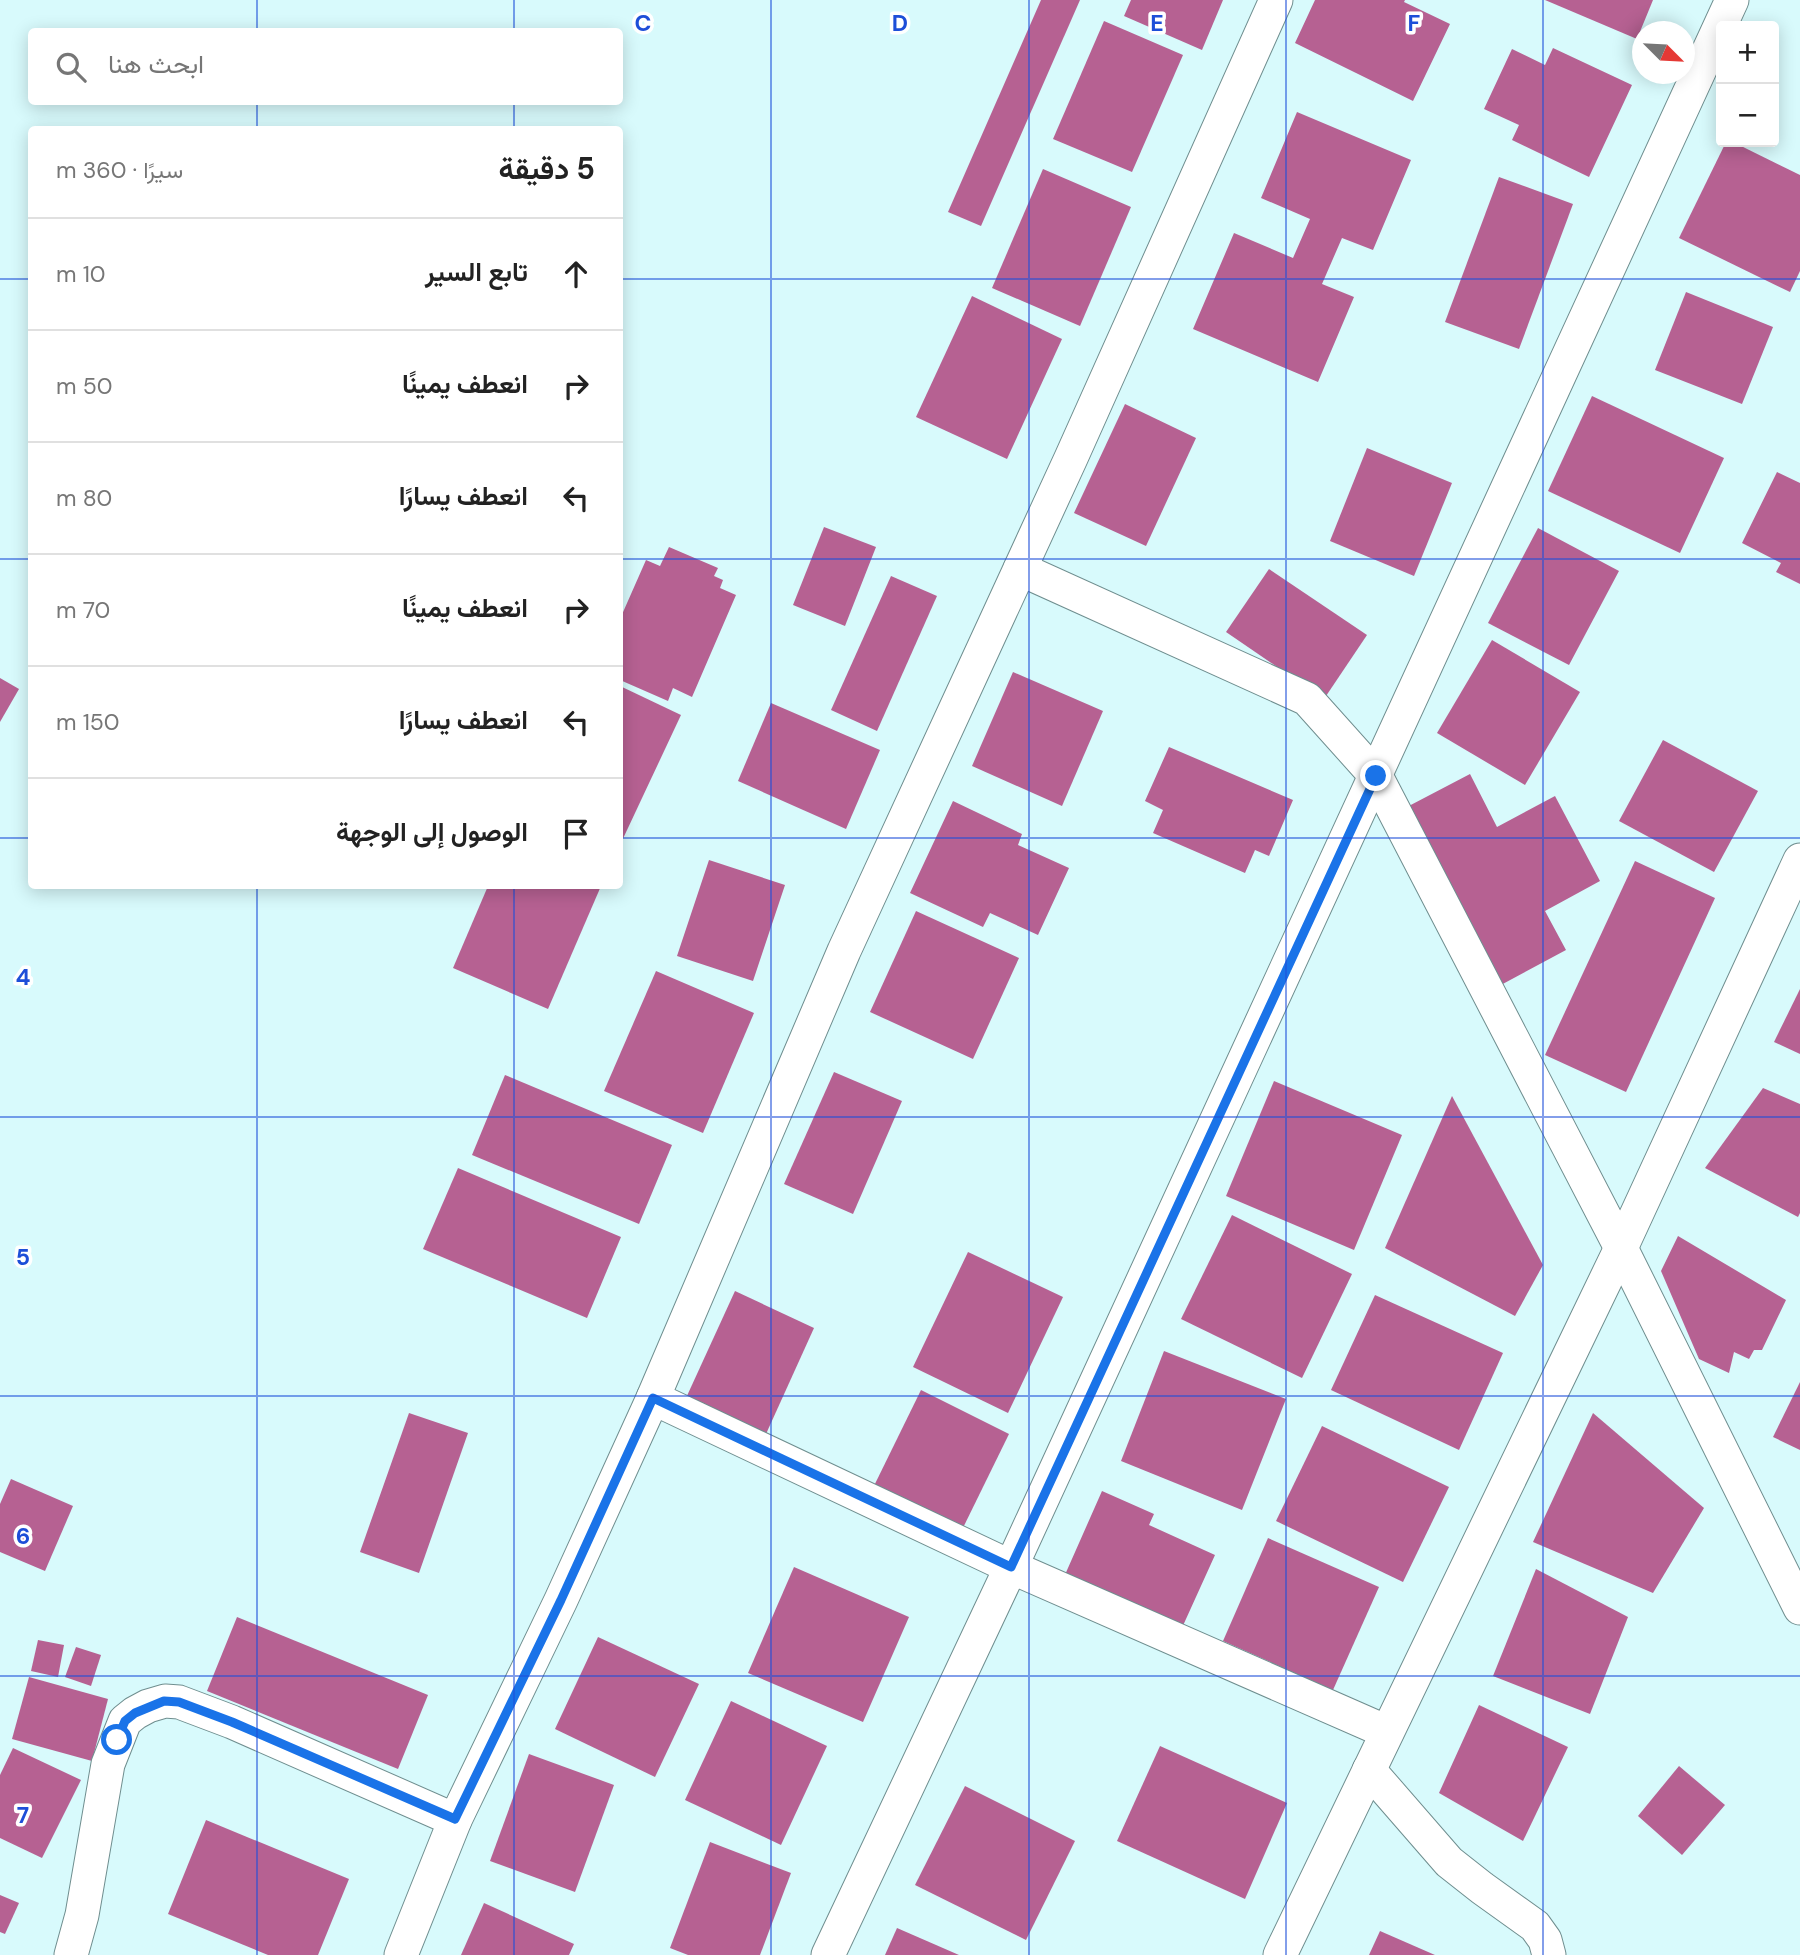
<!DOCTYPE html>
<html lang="ar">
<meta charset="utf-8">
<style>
body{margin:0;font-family:"DM Sans",Vazirmatn,sans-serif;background:#f2f2f2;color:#222;direction:rtl}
.controls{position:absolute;right:21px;top:21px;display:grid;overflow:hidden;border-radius:7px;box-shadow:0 4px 18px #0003}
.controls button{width:63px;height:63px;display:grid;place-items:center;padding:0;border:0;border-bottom:2px solid #e0e0e0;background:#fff;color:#222;font:35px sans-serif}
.compass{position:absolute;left:1632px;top:21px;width:63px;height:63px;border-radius:50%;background:#fff;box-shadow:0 4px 18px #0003;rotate:114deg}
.stop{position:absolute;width:21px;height:21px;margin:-16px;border:5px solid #1a73e8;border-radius:50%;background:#fff}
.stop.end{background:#1a73e8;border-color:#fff;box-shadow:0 2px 7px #0008}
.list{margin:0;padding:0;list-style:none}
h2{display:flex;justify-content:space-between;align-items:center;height:91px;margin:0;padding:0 28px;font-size:30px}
h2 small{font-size:23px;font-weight:400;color:#767676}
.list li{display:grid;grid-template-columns:46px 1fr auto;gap:21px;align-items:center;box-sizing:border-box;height:112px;padding:0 28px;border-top:2px solid #e0e0e0}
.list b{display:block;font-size:26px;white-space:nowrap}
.list em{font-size:23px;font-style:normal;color:#767676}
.icon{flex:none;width:38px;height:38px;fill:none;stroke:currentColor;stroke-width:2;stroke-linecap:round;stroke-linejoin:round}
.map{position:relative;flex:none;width:1800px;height:1955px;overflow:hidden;direction:ltr}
.search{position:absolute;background:#fff;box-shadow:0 4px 18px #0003;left:28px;top:28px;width:595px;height:77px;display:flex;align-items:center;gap:18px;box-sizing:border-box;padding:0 24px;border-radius:7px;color:#767676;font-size:26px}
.panel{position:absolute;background:#fff;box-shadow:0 4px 18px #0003;left:28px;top:126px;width:595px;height:763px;border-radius:7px;direction:rtl}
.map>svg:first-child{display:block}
</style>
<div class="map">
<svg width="1800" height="1955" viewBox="0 0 1800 1955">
<rect width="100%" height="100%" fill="#d8fafc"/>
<g fill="#b66192">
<path d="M 1041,0 L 1080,0 L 981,226 L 948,212 Z"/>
<path d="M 1131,0 L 1223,0 L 1202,50 L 1124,16 Z"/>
<path d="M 1315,0 L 1405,0 L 1404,2 L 1450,24 L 1413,101 L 1295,43 Z"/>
<path d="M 1545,0 L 1653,0 L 1637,39 Z"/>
<path d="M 1104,21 L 1183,55 L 1132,172 L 1053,139 Z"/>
<path d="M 1553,48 L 1632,85 L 1589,177 L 1512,140 L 1519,125 L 1484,109 L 1512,49 L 1545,65 Z"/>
<path d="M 1297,112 L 1411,160 L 1373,250 L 1342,238 L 1322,284 L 1354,297 L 1318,382 L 1193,329 L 1234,233 L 1293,258 L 1310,219 L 1261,198 Z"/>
<path d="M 1726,142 L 1733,142 L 1800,175 L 1800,271 L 1790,292 L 1679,238 Z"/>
<path d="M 1043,169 L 1131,207 L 1080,326 L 992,288 Z"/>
<path d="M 1499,177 L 1573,204 L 1519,349 L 1445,322 Z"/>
<path d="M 1686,292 L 1773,327 L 1742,404 L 1655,370 Z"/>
<path d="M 972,296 L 1062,339 L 1007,459 L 916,417 Z"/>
<path d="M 1592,396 L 1724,458 L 1680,553 L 1548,491 Z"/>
<path d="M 1125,404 L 1196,438 L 1146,546 L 1074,513 Z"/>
<path d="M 1367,448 L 1452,483 L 1414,576 L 1330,541 Z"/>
<path d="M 1777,472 L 1800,483 L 1800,584 L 1776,572 L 1781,563 L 1742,543 Z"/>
<path d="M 824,527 L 876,547 L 845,626 L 793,605 Z"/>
<path d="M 1538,528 L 1619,571 L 1569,665 L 1488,623 Z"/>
<path d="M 669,547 L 718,568 L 714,576 L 723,580 L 720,588 L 736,595 L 692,697 L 673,688 L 668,701 L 620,680 L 620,619 L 646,560 L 660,566 Z"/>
<path d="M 1269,569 L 1367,635 L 1324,699 L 1226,632 Z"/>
<path d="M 891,576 L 937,596 L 877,731 L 831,710 Z"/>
<path d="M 1492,640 L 1580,692 L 1525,785 L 1437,733 Z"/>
<path d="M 1013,672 L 1103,711 L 1062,806 L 972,766 Z"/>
<path d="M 0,678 L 19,689 L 0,722 Z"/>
<path d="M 620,686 L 681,715 L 620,845 Z"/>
<path d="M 771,703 L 880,750 L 846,829 L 738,781 Z"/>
<path d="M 1663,740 L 1758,791 L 1714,872 L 1619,821 Z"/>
<path d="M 1169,747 L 1293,800 L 1269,856 L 1255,850 L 1245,873 L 1153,833 L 1163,810 L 1145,801 Z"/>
<path d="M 1470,774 L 1497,827 L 1555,796 L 1600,881 L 1545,911 L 1566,950 L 1499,986 L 1405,808 Z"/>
<path d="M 953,801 L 1022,834 L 1018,845 L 1069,868 L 1038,935 L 990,913 L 983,927 L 910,893 Z"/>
<path d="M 709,860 L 785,885 L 753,981 L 677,956 Z"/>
<path d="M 1635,861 L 1715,898 L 1626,1092 L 1545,1055 Z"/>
<path d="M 488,886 L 601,886 L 548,1009 L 453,968 Z"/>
<path d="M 916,911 L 1019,958 L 973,1059 L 870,1012 Z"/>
<path d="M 656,971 L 754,1013 L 703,1133 L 604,1091 Z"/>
<path d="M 1800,989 L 1800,1054 L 1774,1042 Z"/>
<path d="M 834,1072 L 902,1101 L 853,1214 L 784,1184 Z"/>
<path d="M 505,1075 L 672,1145 L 639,1224 L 472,1155 Z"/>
<path d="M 1274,1081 L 1402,1135 L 1354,1250 L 1226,1196 Z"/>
<path d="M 1763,1088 L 1800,1104 L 1800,1213 L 1798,1217 L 1705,1168 Z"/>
<path d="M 1452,1096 L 1543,1265 L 1515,1316 L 1385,1248 Z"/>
<path d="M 458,1168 L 621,1237 L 587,1318 L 423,1249 Z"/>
<path d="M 1232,1215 L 1352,1274 L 1302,1378 L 1181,1319 Z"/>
<path d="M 1678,1236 L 1786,1300 L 1762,1350 L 1754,1350 L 1749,1359 L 1734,1352 L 1729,1373 L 1699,1359 L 1661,1271 Z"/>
<path d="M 968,1252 L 1063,1297 L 1008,1413 L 913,1367 Z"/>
<path d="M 735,1291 L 814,1328 L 766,1434 L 686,1398 Z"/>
<path d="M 1375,1295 L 1503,1353 L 1459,1450 L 1331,1390 Z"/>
<path d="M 1164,1351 L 1286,1399 L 1242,1510 L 1121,1461 Z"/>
<path d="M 1800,1382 L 1800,1450 L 1773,1437 Z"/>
<path d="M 921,1390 L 1009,1434 L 959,1536 L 871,1492 Z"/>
<path d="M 409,1413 L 468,1433 L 419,1573 L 360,1552 Z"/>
<path d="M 1593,1413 L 1704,1508 L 1653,1593 L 1533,1542 Z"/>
<path d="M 1322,1426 L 1449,1487 L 1403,1582 L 1276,1521 Z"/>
<path d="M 11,1479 L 73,1506 L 45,1571 L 0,1552 L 0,1504 Z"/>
<path d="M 1102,1491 L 1154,1514 L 1149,1525 L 1215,1555 L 1181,1630 L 1064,1577 Z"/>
<path d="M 1268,1538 L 1379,1587 L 1333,1690 L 1223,1641 Z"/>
<path d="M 794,1567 L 909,1617 L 863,1722 L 748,1673 Z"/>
<path d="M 1536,1569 L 1628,1617 L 1590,1714 L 1493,1676 Z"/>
<path d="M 237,1617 L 428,1695 L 398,1769 L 207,1691 Z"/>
<path d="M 598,1637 L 699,1684 L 655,1777 L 555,1729 Z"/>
<path d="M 38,1640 L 64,1645 L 58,1677 L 31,1671 Z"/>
<path d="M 76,1647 L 101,1655 L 91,1686 L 65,1677 Z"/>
<path d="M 29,1677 L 108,1699 L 92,1761 L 12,1739 Z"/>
<path d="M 731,1701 L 827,1746 L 781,1845 L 685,1800 Z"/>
<path d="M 1479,1705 L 1568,1747 L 1523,1841 L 1439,1793 Z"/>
<path d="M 1160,1746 L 1287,1803 L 1245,1899 L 1117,1841 Z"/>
<path d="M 13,1748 L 81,1780 L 42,1858 L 0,1838 L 0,1775 Z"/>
<path d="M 529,1754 L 614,1785 L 575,1892 L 490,1861 Z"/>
<path d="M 1679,1766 L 1725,1805 L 1682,1855 L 1638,1816 Z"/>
<path d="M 965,1786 L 1075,1841 L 1026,1940 L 915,1885 Z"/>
<path d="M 206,1820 L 349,1879 L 318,1955 L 268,1955 L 168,1914 Z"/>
<path d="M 710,1842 L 791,1873 L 760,1955 L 688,1955 L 670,1948 Z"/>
<path d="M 0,1895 L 19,1903 L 5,1934 L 0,1932 Z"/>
<path d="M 484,1903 L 574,1944 L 569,1955 L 461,1955 Z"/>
<path d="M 897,1928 L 959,1955 L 885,1955 Z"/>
<path d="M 1380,1931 L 1435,1955 L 1369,1955 Z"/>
</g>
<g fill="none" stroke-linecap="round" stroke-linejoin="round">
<defs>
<g id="street">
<path d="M 1020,569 L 1307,699 L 1376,776 L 1621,1248 L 1800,1608"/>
<path d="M 653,1398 L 1011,1567 L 1387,1732"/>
<path d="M 1369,1770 L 1449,1862 L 1482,1888 L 1535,1926 L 1545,1940 L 1549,1955"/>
<path d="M 71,1955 L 82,1915 L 108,1764 L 125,1721 L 135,1713 L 148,1706 L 165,1701 L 179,1702 L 232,1722 L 455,1820"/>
<path d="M 401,1955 L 455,1820 L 561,1600 L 653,1398 L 844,951 L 1071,458 L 1276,0"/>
<path d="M 828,1955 L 1011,1567 L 1732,0"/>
<path d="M 1280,1955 L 1621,1248 L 1800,860"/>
</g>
</defs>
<use href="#street" stroke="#6f8e8f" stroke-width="35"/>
<use href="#street" stroke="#fff" stroke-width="33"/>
</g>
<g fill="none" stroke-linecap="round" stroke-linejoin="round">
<path stroke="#1a73e8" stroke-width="9" d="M 117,1740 L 125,1721 L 135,1713 L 164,1701 L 179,1702 L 232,1722 L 455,1819 L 561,1600 L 653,1398 L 1011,1567 L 1376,776"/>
</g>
<path fill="none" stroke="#1d4ed8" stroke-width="2" stroke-opacity="0.55" d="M 257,0 L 257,32M 514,0 L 514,32M 771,0 L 771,1955M 1029,0 L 1029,1955M 1286,0 L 1286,1955M 1543,0 L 1543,1955M 257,102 L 257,130M 514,102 L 514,130M 0,279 L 32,279M 620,279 L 1800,279M 0,559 L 32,559M 620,559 L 1800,559M 0,838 L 32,838M 620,838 L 1800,838M 257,886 L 257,1955M 514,886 L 514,1955M 0,1117 L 1800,1117M 0,1396 L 1800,1396M 0,1676 L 1800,1676"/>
<g font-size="23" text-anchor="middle" font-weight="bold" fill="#1d4ed8" stroke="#fff" stroke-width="7" stroke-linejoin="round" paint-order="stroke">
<text x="643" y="31">C</text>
<text x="900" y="31">D</text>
<text x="1157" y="31">E</text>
<text x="1414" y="31">F</text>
<text x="23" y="985">4</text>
<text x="23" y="1265">5</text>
<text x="23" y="1544">6</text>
<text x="23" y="1823">7</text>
</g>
</svg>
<div class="controls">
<button>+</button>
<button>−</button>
</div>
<svg class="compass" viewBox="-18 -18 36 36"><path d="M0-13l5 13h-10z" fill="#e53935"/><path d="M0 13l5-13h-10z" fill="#767676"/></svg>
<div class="stop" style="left:117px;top:1740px"></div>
<div class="stop end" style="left:1376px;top:776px"></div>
<div class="search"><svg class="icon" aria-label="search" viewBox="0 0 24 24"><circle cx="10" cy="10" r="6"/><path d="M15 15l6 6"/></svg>ابحث هنا</div>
<section class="panel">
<h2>5 دقيقة<small>سيرًا · 360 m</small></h2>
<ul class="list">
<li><svg class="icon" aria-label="ahead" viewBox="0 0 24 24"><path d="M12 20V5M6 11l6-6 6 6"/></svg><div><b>تابع السير</b></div><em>10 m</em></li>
<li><svg class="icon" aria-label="right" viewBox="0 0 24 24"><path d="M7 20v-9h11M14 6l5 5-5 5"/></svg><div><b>انعطف يمينًا</b></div><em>50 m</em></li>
<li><svg class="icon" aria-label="left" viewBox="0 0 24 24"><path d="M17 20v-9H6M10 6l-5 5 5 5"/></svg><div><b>انعطف يسارًا</b></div><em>80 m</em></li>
<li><svg class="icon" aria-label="right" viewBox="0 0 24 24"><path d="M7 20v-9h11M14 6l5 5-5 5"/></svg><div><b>انعطف يمينًا</b></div><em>70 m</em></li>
<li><svg class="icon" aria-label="left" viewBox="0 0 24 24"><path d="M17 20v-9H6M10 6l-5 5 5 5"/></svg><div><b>انعطف يسارًا</b></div><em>150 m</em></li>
<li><svg class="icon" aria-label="arrive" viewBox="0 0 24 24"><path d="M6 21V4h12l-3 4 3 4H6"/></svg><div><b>الوصول إلى الوجهة</b></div></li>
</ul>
</section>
</div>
